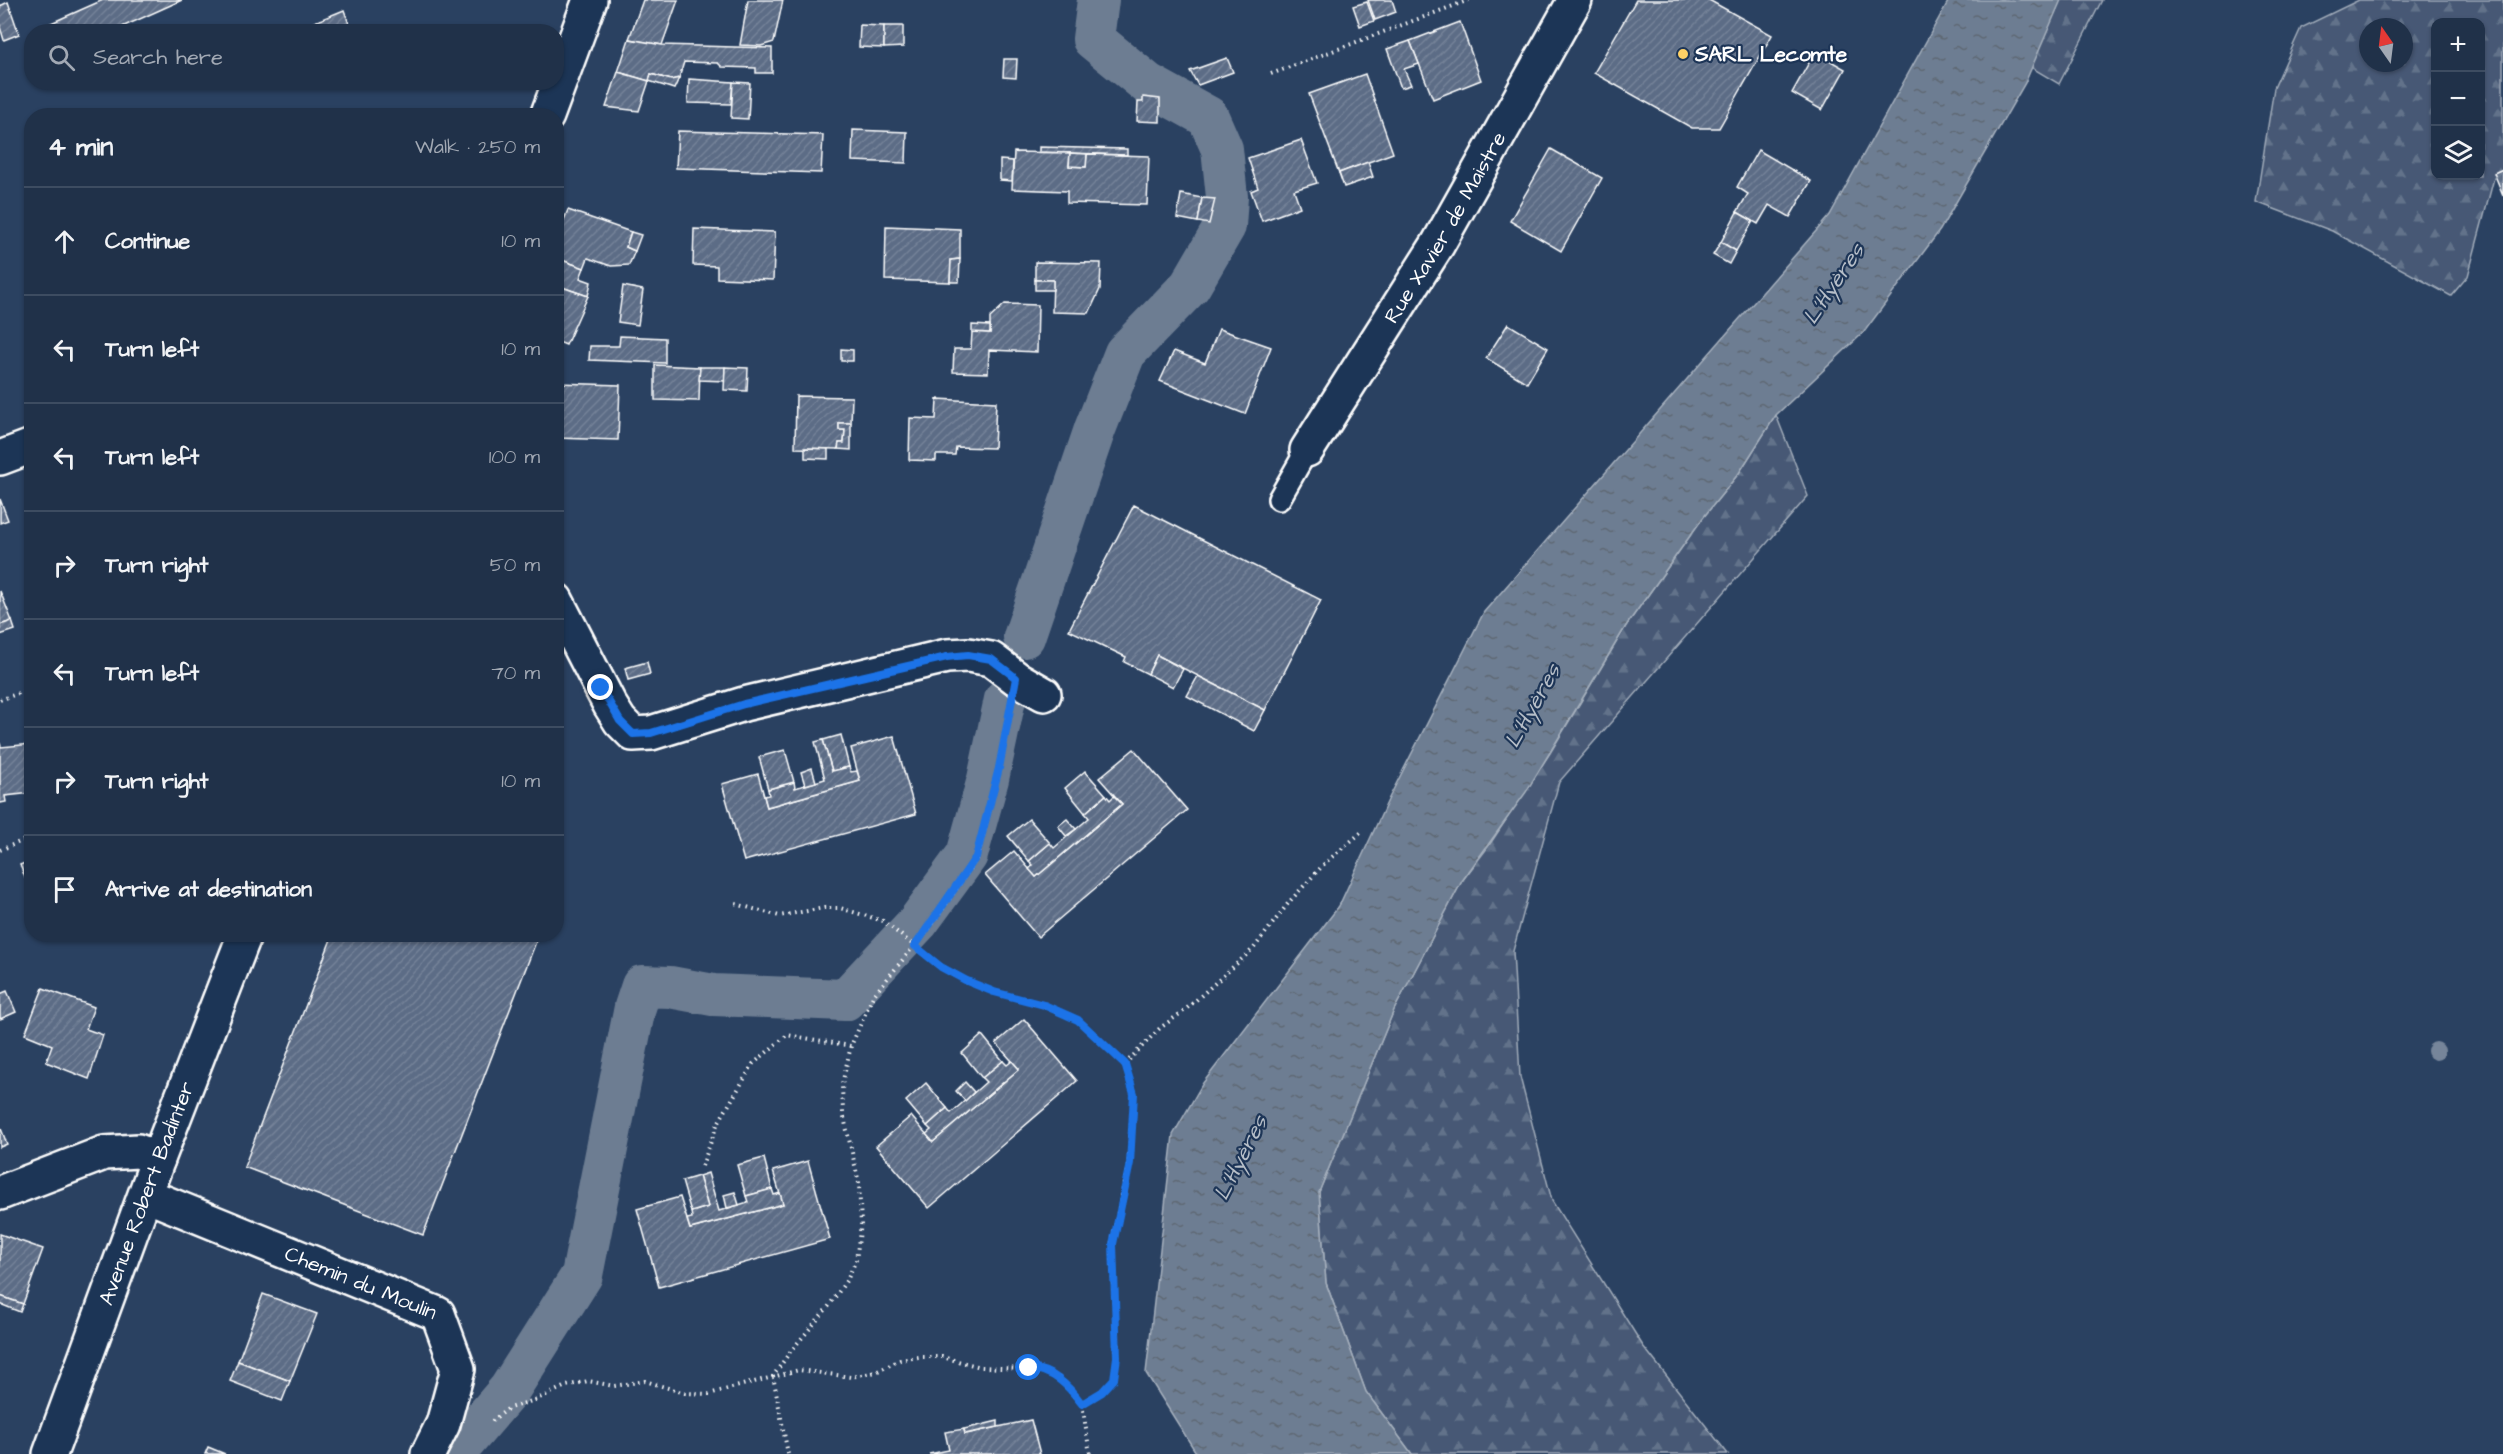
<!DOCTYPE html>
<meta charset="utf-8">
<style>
body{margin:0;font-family:"Architects Daughter",sans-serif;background:#283950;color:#f1f3f6}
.controls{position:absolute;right:18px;top:18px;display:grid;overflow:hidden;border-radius:12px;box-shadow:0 2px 4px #0004}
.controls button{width:54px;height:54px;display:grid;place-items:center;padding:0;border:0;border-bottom:2px solid #3d4c61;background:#203149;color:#f1f3f6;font:30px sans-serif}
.compass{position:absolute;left:2359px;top:18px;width:54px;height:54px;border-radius:50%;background:#203149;box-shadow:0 2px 4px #0004;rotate:346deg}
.stop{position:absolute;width:18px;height:18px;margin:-14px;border:4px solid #1a73e8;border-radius:50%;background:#fff}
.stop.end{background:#1a73e8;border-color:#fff;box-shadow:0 2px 6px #0008}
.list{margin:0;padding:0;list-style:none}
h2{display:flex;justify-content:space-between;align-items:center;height:78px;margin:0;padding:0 24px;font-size:26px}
h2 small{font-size:20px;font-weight:400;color:#a2a9b4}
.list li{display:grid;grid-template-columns:39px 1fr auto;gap:18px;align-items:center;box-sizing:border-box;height:108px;padding:0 24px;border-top:2px solid #3d4c61}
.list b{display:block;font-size:22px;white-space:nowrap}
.list em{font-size:20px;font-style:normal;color:#a2a9b4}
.icon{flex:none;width:33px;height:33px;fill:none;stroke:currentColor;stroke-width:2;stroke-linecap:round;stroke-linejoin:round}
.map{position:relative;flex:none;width:2503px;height:1454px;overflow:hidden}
.search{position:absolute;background:#203149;box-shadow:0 2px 4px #0004;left:24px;top:24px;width:540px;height:66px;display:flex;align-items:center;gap:15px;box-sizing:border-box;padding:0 21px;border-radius:24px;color:#a2a9b4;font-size:22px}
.panel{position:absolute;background:#203149;box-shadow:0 2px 4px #0004;left:24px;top:108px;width:540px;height:834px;border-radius:24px}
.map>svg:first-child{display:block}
</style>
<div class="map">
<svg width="2503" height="1454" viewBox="0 0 2503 1454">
<defs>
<pattern id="forest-firs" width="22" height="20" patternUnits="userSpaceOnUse" patternTransform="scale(1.5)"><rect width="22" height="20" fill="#465975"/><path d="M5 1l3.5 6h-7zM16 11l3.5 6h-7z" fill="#62728a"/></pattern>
<pattern id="water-ripples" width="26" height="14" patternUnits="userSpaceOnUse" patternTransform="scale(1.5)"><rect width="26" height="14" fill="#6d7d92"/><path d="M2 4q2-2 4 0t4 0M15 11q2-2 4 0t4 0" fill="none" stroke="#5e6772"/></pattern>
<pattern id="building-hatch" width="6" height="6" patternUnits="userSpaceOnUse" patternTransform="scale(1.5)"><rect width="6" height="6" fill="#5b6c86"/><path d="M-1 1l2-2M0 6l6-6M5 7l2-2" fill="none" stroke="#748298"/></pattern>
</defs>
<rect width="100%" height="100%" fill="#2a4161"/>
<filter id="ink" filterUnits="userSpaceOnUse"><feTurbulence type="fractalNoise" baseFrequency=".0167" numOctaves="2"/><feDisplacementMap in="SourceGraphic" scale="12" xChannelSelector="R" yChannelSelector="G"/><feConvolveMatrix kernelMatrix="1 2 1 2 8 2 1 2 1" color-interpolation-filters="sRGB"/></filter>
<g filter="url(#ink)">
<g fill="url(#forest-firs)" stroke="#a2acba" stroke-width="1.5" fill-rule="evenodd">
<path d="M 2019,0 L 2102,0 L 2059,84 L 2007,53 Z"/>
<path d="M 2359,0 L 2503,0 L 2503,172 L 2494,178 L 2468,276 L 2451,296 L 2332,231 L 2256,202 L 2274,88 L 2301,28 ZM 2436,22 L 2480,22 L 2480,176 L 2436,176 ZM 2368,27 L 2404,27 L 2404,63 L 2368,63 Z"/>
<path d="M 1776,415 L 1808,496 L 1559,782 L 1513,951 L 1520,1077 L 1552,1201 L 1643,1346 L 1728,1454 L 1412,1454 L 1366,1392 L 1326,1283 L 1319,1192 L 1394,1010 L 1462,881 L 1488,847 L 1550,753 L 1626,626 L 1702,519 L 1739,473 Z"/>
</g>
<path fill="url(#water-ripples)" stroke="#a7b1be" stroke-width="1.5" d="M 1949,0 L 2061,0 L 2025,83 L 1940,230 L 1864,332 L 1776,415 L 1739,473 L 1702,519 L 1626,626 L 1526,792 L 1462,881 L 1394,1010 L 1319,1192 L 1326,1283 L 1366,1392 L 1412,1454 L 1197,1454 L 1146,1373 L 1173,1135 L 1203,1083 L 1339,906 L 1389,798 L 1484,612 L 1830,215 Z"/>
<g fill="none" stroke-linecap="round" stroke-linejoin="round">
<g stroke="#6d7d92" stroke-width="42">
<path d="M 1024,637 L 1095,429 L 1125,353 L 1190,286 L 1225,226 L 1227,197 L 1222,149 L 1208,117 L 1148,84 L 1093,39 L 1098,0"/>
<path d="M 458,1454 L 461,1446 L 509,1390 L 582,1275 L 635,1007 L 642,986 L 670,987 L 713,995 L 845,1000 L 918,922 L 967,855 L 988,779 L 1005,699"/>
</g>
</g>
<g fill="url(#building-hatch)" stroke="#fff" stroke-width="1.5">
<path d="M 103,0 L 182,0 L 111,32 L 52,32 L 49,24 Z"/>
<path d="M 643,0 L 678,0 L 662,45 L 629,39 Z"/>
<path d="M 748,0 L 783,0 L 774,42 L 761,46 L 740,45 Z"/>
<path d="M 1368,0 L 1392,0 L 1396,12 L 1375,20 Z"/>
<path d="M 1636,0 L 1709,0 L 1772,35 L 1719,128 L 1692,128 L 1594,73 Z"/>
<path d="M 8,2 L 19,34 L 4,40 L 0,27 L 0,6 Z"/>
<path d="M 1367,2 L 1374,21 L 1360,26 L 1353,6 Z"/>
<path d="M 344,10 L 352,32 L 313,32 L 310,24 Z"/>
<path d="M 1460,22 L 1481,80 L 1433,99 L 1410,41 Z"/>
<path d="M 860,25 L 884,26 L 884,48 L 859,47 Z"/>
<path d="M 884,26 L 903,26 L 903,47 L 884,48 Z"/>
<path d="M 629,39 L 662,45 L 772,48 L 772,73 L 756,73 L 756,68 L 722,67 L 718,63 L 684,62 L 679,78 L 671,80 L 651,74 L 649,81 L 618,72 Z"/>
<path d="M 1410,41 L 1419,64 L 1404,69 L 1411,85 L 1401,88 L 1387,49 Z"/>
<path d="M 1815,52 L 1845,69 L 1822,110 L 1792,93 Z"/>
<path d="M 1227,58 L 1233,72 L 1198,85 L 1190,71 Z"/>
<path d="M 1004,59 L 1017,59 L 1016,78 L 1003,77 Z"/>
<path d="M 618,72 L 649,81 L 639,111 L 606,107 Z"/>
<path d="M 651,74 L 671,80 L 679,78 L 674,89 L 649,81 Z"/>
<path d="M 1365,74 L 1393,153 L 1339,173 L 1309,94 Z"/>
<path d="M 689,79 L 733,82 L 731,104 L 688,103 Z"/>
<path d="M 733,82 L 750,83 L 748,119 L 731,118 Z"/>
<path d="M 1143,97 L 1160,99 L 1160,122 L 1137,121 L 1138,102 L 1143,102 Z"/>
<path d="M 853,130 L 907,132 L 906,163 L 852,161 Z"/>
<path d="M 678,131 L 823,135 L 821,173 L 676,168 Z"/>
<path d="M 1301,140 L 1317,183 L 1294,190 L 1300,207 L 1262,221 L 1251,191 L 1258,188 L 1248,158 Z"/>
<path d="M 1039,147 L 1127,149 L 1127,155 L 1039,152 Z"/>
<path d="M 1551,149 L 1602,178 L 1561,251 L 1510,221 Z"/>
<path d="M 1758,150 L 1811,181 L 1790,217 L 1769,205 L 1758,224 L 1737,212 L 1748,194 L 1737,187 Z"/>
<path d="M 1014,152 L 1070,153 L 1069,166 L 1086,167 L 1087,154 L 1149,156 L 1147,205 L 1067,203 L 1067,191 L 1012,189 Z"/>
<path d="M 1070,153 L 1087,154 L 1086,167 L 1069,166 Z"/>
<path d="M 1000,160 L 1013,161 L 1012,181 L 1000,180 Z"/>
<path d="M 1368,162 L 1373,177 L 1344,187 L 1339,173 Z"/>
<path d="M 2503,169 L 2503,195 L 2494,173 Z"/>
<path d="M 1181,194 L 1202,198 L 1198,222 L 1177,218 Z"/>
<path d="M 1202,198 L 1215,199 L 1209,224 L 1198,222 Z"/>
<path d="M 568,210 L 631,232 L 626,247 L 635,251 L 629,265 L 611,266 L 588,258 L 584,268 L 556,258 L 556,239 Z"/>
<path d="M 1737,212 L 1753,221 L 1736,251 L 1721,242 Z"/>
<path d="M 886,226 L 960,229 L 960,259 L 951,260 L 950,282 L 885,280 Z"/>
<path d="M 694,229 L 775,232 L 773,280 L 717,278 L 717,266 L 693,265 Z"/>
<path d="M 631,232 L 641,235 L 635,251 L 626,247 Z"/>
<path d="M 1721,242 L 1736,251 L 1729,264 L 1713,255 Z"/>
<path d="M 556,258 L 584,268 L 580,278 L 591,282 L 588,296 L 556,285 Z"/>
<path d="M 960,259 L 959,282 L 950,282 L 951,260 Z"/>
<path d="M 1035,262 L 1101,263 L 1100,289 L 1089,313 L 1052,312 L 1053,280 L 1035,280 Z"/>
<rect x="1035" y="280" width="18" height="10"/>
<path d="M 556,285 L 588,296 L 566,345 L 556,341 Z"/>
<path d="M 623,286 L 643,290 L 638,325 L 618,322 Z"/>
<path d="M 1005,304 L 1038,305 L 1037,352 L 989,350 L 988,373 L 953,372 L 954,349 L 971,349 L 972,332 L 990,333 L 990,318 Z"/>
<path d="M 1508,324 L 1548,348 L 1527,383 L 1486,358 Z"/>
<path d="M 972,325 L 990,326 L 990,333 L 972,332 Z"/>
<path d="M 1219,329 L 1271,347 L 1245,414 L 1160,381 L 1174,351 L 1205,363 Z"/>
<path d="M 620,336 L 665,338 L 665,363 L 589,360 L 590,346 L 619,346 Z"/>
<path d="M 841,349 L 853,350 L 853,361 L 841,361 Z"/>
<path d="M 655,365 L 700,367 L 699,401 L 655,400 Z"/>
<path d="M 700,367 L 725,367 L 725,381 L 699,380 Z"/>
<path d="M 725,367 L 748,368 L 747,391 L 724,390 Z"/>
<path d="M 556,383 L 620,385 L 618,440 L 556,438 Z"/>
<path d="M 796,396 L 852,397 L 851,423 L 839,423 L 839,430 L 845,430 L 844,443 L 839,443 L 838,449 L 795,448 Z"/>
<path d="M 937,399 L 996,402 L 994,448 L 956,447 L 955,455 L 936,455 L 936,461 L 909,460 L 910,418 L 936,419 Z"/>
<path d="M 839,423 L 851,423 L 851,450 L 838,449 L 839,443 L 844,443 L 845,430 L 839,430 Z"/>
<path d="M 805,448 L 828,449 L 828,459 L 805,458 Z"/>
<path d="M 0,499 L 8,520 L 0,523 Z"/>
<path d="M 1134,505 L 1321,600 L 1265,710 L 1157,655 L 1148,674 L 1124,662 L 1126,657 L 1069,630 Z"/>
<path d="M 0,591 L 12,621 L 0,625 Z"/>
<path d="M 12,621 L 15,630 L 0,635 L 0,625 Z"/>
<path d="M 1157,655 L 1183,669 L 1173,687 L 1148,674 Z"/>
<path d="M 647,662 L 650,674 L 628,680 L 625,668 Z"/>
<path d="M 1198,676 L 1265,710 L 1254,731 L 1187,696 Z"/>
<path d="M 841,735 L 849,767 L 832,771 L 823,740 Z"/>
<path d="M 894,736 L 916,814 L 744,861 L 722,784 L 758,774 L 767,807 L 860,781 L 851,748 Z"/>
<path d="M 823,740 L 832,771 L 849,767 L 851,772 L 857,771 L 860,781 L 767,807 L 764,796 L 769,795 L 768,789 L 794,782 L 795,788 L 825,779 L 815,742 Z"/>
<path d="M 0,743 L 1,747 L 32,744 L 32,793 L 5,796 L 6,802 L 0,803 Z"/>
<path d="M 1134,749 L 1187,810 L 1038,937 L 985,875 L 1014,851 L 1036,877 L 1122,804 L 1099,778 Z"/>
<path d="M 785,750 L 794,782 L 768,789 L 759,757 Z"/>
<path d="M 812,768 L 816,782 L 805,785 L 801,772 Z"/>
<path d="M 1085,771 L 1106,795 L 1085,813 L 1065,788 Z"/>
<path d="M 1106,795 L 1110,800 L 1114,796 L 1122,804 L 1036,877 L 1029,869 L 1033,865 L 1029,861 L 1050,843 L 1054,848 L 1089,818 L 1085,813 Z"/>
<path d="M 1029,819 L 1050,843 L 1029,861 L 1008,836 Z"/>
<path d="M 1067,819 L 1076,829 L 1066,836 L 1058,826 Z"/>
<path d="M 32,860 L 32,895 L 20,865 Z"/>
<path d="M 333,934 L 539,934 L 423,1235 L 244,1167 Z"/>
<path d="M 43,988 L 94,1007 L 86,1029 L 103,1035 L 89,1079 L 46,1062 L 52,1045 L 25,1034 Z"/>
<path d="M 7,991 L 16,1012 L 0,1019 L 0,994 Z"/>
<path d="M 1024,1019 L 1077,1081 L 929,1208 L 876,1146 L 911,1116 L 933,1142 L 1019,1069 L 996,1043 Z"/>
<path d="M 982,1035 L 1003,1061 L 982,1078 L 962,1053 Z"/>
<path d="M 1003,1061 L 1007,1065 L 1012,1061 L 1019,1069 L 933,1142 L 926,1134 L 931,1130 L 927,1126 L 947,1108 L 951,1113 L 986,1082 L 982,1078 Z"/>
<path d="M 965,1082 L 974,1092 L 965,1101 L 956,1091 Z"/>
<path d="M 926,1083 L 947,1108 L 927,1126 L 906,1101 Z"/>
<path d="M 0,1126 L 7,1144 L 0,1147 Z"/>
<path d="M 764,1158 L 772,1189 L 746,1196 L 737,1165 Z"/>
<path d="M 808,1161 L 830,1239 L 659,1287 L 637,1209 L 680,1197 L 690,1229 L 783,1204 L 773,1171 Z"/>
<path d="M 708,1173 L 719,1211 L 748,1202 L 746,1196 L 772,1189 L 774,1195 L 780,1193 L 783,1204 L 690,1229 L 687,1219 L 692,1218 L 691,1212 L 708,1207 L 699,1176 Z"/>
<path d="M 699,1176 L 708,1207 L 691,1212 L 682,1181 Z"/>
<path d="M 735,1192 L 739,1205 L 727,1208 L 724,1195 Z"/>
<path d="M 0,1234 L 43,1249 L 23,1304 L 0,1296 Z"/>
<path d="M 263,1294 L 317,1314 L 290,1381 L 238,1361 Z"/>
<path d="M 0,1296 L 23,1304 L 20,1312 L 0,1304 Z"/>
<path d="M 238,1361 L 290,1381 L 282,1401 L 230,1381 Z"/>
<path d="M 1031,1420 L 1040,1454 L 929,1454 L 949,1450 L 945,1432 L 964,1429 L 965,1434 Z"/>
<path d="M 998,1421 L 998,1427 L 965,1434 L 964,1429 Z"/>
<path d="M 208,1447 L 225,1454 L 205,1454 Z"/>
</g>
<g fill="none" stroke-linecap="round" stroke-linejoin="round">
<defs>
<path id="service" d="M 1279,499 L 1307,450"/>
<g id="minor">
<path id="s1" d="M 1307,450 L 1438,244 L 1575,0"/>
<path d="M 0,458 L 32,446"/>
<path d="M 556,600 L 610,705 L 620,721 L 633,734 L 651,733 L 744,704 L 947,656 L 968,655 L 991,659 L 1016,678 L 1044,694"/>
<path d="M 0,1193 L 104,1153 L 138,1151 L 158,1159"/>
<path id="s2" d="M 146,1195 L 438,1314 L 458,1369 L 443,1424 L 428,1454"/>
</g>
<g id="primary">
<path d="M 547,116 L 590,0"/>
<path id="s3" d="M 50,1454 L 158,1159 L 245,934"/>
</g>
</defs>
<use href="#service" stroke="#fff" stroke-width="26"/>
<use href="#minor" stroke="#fff" stroke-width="38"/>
<use href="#primary" stroke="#fff" stroke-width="38"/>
<g stroke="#fff" stroke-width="4" stroke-dasharray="1.5 4.5" stroke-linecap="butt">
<path d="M 1271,74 L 1469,0"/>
<path d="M 0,700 L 32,688"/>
<path d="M 0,850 L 32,837"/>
<path d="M 736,904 L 779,916 L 824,908 L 840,908 L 883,921 L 941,967 L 967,981 L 994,992 L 1044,1005 L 1078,1020 L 1125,1064 L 1134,1094 L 1129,1163 L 1112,1244 L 1117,1357 L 1114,1379 L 1102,1392 L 1082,1404"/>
<path d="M 1125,1064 L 1160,1028 L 1184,1011 L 1254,948 L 1290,901 L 1326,862 L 1363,831"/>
<path d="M 702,1166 L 717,1125 L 753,1064 L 787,1035 L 851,1046"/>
<path d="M 492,1421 L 509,1408 L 535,1400 L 566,1386 L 588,1381 L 614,1386 L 645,1381 L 685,1393 L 709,1394 L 799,1370 L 851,1377 L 876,1372 L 900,1360 L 919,1357 L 942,1357 L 981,1367 L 1042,1370 L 1060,1379 L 1082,1404 L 1090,1454"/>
<path d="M 788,1454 L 773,1376 L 790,1352 L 829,1306 L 848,1278 L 856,1260 L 861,1224 L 859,1183 L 843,1113 L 842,1084 L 851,1046 L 873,996 L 932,924 L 977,857 L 999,768 L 1008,717"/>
</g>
<use href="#service" stroke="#1d3557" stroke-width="21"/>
<use href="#minor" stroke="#1d3557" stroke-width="33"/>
<use href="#primary" stroke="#1d3557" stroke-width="33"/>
</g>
<circle fill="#76859a" cx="2436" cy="1051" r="9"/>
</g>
<g fill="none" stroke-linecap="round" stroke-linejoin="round" filter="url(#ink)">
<path stroke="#1a73e8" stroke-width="8" d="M 601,688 L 620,721 L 633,734 L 651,733 L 744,704 L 947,657 L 968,655 L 991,659 L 1016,678 L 999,768 L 976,857 L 915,946 L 941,967 L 967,981 L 994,992 L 1044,1005 L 1078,1020 L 1125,1064 L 1134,1094 L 1130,1163 L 1113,1244 L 1117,1357 L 1114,1379 L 1102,1392 L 1082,1404 C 1068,1385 1053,1370 1029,1368"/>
</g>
<circle fill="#ffd166" stroke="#1d3557" stroke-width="2" cx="1683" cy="54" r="6"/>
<g text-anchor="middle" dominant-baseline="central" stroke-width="4.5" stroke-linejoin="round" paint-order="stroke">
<g font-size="21" font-weight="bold" fill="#fff" stroke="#1d3557" text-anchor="start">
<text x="1695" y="54">SARL Lecomte</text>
</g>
<g font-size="21" fill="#fff" stroke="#1d3557">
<text stroke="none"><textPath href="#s1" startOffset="262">Rue Xavier de Maistre</textPath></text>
<text stroke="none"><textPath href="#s3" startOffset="278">Avenue Robert Badinter</textPath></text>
<text stroke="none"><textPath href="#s2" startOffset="232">Chemin du Moulin</textPath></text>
</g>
<g font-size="22" font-style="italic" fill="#b6bec8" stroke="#1d3557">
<text transform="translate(1834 284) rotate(-56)">L'Hyères</text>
<text transform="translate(1533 706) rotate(-61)">L'Hyères</text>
<text transform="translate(1241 1158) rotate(-63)">L'Hyères</text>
</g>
</g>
</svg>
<div class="controls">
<button>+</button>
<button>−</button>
<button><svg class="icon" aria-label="layers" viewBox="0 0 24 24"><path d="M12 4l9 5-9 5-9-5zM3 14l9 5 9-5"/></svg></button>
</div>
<svg class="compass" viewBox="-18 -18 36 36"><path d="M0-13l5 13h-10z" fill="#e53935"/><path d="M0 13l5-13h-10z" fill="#a2a9b4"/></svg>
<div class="stop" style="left:1029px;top:1368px"></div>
<div class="stop end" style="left:601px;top:688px"></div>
<div class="search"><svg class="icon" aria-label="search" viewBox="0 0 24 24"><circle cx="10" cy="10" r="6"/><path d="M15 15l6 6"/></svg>Search here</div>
<section class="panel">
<h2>4 min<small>Walk · 250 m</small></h2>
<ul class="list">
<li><svg class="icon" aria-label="ahead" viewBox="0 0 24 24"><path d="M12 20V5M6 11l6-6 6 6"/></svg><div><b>Continue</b></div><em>10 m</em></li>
<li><svg class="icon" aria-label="left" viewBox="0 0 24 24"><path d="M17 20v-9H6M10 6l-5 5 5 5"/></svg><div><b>Turn left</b></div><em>10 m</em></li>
<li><svg class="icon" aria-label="left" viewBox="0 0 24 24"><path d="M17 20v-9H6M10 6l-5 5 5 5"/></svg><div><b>Turn left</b></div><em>100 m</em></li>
<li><svg class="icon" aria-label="right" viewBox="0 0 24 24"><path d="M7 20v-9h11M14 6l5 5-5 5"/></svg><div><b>Turn right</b></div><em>50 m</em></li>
<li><svg class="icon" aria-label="left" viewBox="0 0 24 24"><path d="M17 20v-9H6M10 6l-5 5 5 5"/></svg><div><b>Turn left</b></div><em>70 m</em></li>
<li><svg class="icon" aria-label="right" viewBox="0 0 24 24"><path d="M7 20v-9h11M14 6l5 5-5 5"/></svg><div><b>Turn right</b></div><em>10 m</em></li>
<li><svg class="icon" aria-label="arrive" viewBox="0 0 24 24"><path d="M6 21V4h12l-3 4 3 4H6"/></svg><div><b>Arrive at destination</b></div></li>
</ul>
</section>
</div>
